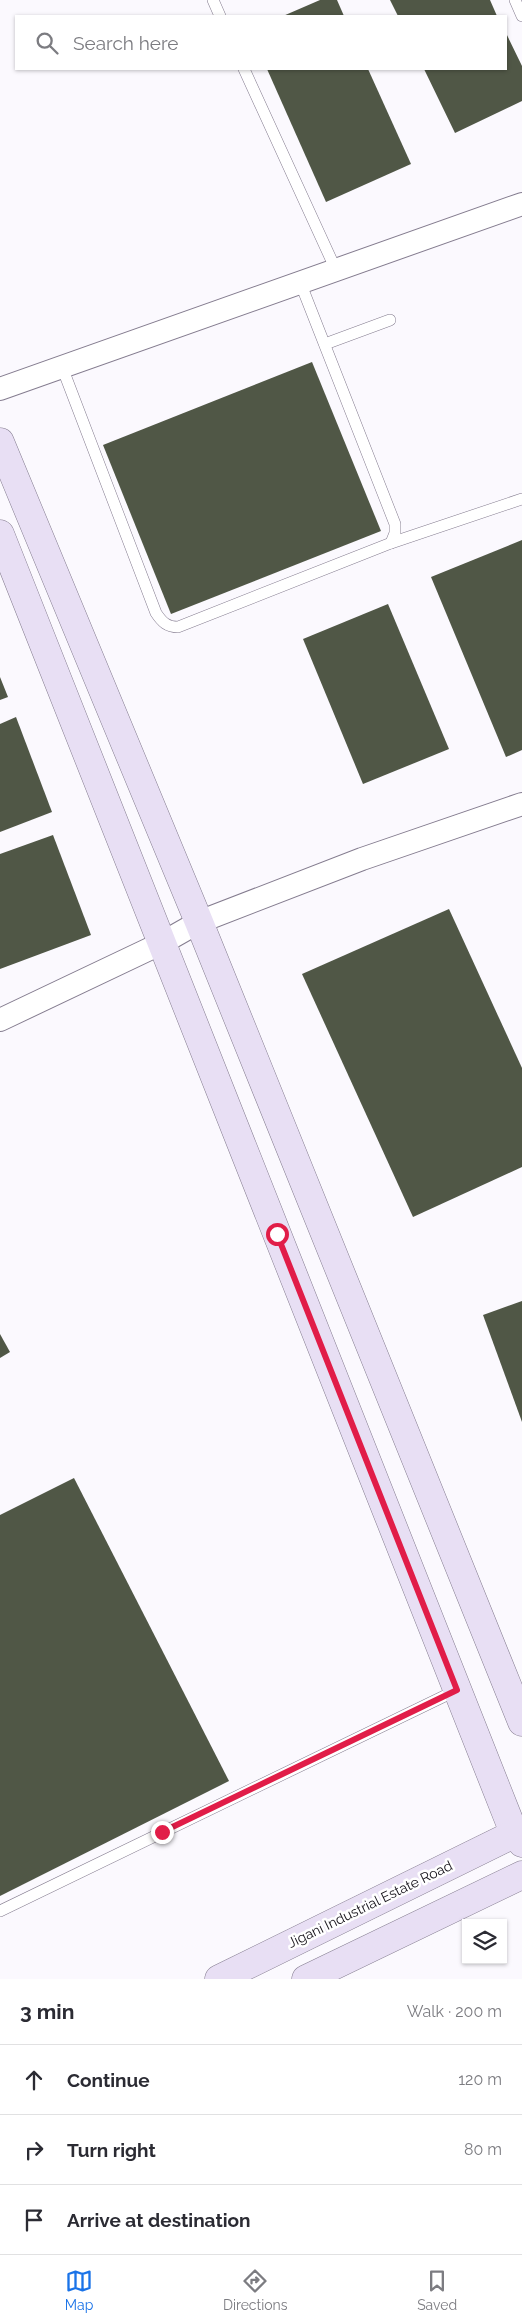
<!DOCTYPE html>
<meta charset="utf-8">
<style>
body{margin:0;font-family:Raleway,sans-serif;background:#f2f2f3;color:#2b2b33}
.controls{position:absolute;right:15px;bottom:15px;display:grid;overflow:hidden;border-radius:0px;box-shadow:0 1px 4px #0004}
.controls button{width:45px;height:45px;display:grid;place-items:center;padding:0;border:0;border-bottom:1px solid #e1e1e2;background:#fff;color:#2b2b33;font:25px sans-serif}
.stop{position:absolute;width:15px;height:15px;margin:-11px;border:4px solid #e11d48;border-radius:50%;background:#fff}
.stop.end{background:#e11d48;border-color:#fff;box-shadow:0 1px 5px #0008}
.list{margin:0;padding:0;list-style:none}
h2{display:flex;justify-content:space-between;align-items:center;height:65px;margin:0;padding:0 20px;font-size:21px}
h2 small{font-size:16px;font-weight:400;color:#7c7c81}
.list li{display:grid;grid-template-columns:32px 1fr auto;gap:15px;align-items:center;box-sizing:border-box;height:70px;padding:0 20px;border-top:1px solid #e1e1e2}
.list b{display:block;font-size:19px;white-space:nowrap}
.list em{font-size:16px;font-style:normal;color:#7c7c81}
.icon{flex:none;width:28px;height:28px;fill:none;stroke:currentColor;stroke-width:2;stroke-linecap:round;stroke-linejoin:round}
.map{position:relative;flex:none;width:522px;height:1979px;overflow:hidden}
.search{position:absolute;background:#fff;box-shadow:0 1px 4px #0004;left:15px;right:15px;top:15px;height:55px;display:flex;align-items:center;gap:12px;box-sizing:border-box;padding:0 18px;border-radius:0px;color:#7c7c81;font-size:19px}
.sheet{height:275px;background:#fff}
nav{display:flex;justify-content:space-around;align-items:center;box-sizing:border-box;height:70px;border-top:1px solid #e1e1e2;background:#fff;font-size:14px;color:#7c7c81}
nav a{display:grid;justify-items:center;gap:2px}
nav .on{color:#1a73e8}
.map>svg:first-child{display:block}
</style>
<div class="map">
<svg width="522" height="1979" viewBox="0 0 522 1979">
<rect width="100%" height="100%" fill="#fbf9fe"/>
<g fill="#505746">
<path d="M 320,0 L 337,0 L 344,16 L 283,16 Z"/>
<path d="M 390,0 L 490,0 L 497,16 L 398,16 Z"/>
<path d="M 506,33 L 522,66 L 522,101 L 455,133 L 424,69 L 506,69 Z"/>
<path d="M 267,69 L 368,69 L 411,164 L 326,202 Z"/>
<path d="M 312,362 L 381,531 L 171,614 L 103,445 Z"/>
<path d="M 522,540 L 522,750 L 506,757 L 431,577 Z"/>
<path d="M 388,604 L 449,749 L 363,784 L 303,639 Z"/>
<path d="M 0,677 L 8,697 L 0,700 Z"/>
<path d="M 16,717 L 52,812 L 0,832 L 0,724 Z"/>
<path d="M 53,835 L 91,935 L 0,969 L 0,854 Z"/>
<path d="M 449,909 L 522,1068 L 522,1167 L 413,1217 L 302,974 Z"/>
<path d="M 522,1301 L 522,1422 L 483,1315 Z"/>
<path d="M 0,1334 L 10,1352 L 0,1358 Z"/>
<path d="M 74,1478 L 229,1781 L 0,1896 L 0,1515 Z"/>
</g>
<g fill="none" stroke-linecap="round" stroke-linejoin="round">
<defs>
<g id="lane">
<path d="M 213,0 L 220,16"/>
<path d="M 515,0 L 522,16"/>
<path d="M 244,69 L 336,270"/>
<path d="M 325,344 L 390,320"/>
<path d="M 62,367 L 156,613 C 162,622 167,627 178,627 L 391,543 L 395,533 L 395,524 L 300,282"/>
<path d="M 391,543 L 522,499"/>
<path d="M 0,1911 L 457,1690"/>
</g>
<g id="street">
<path d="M 0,389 L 522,204"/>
<path d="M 0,1020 L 162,943 L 199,922 L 362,859 L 522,804"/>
</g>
<g id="secondary">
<path d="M 0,442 L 199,922 L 522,1722"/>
<path d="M 0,534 L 514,1833 L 522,1843"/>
<path d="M 219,1979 L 522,1830"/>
<path d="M 306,1979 L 522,1875"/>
</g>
</defs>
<use href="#lane" stroke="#847c8f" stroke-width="12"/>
<use href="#street" stroke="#847c8f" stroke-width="24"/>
<use href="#secondary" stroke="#847c8f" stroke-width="29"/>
<use href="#lane" stroke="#fff" stroke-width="11"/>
<use href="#street" stroke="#fff" stroke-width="22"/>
<use href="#secondary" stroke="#e8dff4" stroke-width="28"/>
</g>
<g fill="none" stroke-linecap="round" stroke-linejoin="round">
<path stroke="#e11d48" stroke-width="6" d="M 162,1832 L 457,1690 L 277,1234"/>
</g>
<g text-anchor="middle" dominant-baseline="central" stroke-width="5" stroke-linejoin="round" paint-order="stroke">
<g font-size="14" fill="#16131a" stroke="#fff">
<text transform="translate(370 1904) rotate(-26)">Jigani Industrial Estate Road</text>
</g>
</g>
</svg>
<div class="controls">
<button><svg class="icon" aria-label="layers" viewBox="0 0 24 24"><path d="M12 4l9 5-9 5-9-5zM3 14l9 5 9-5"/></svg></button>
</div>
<div class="stop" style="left:277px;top:1234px"></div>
<div class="stop end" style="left:162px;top:1832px"></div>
<div class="search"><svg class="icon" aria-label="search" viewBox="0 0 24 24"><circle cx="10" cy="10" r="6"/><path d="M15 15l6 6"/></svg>Search here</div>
</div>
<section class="sheet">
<h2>3 min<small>Walk · 200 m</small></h2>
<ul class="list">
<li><svg class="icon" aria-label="ahead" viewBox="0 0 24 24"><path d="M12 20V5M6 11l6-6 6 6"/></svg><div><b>Continue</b></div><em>120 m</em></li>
<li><svg class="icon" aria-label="right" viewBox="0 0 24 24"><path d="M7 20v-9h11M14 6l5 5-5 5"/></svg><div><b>Turn right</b></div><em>80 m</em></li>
<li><svg class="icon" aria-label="arrive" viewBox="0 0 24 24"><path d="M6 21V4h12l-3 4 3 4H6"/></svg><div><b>Arrive at destination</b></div></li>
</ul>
</section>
<nav>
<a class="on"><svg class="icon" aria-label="map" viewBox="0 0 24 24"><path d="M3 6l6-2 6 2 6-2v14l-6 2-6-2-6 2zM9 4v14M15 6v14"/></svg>Map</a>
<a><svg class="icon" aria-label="directions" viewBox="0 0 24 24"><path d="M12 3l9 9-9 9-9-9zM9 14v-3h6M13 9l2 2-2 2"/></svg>Directions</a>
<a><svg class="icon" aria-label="saved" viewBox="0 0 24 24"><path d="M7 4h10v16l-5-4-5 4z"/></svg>Saved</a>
</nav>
